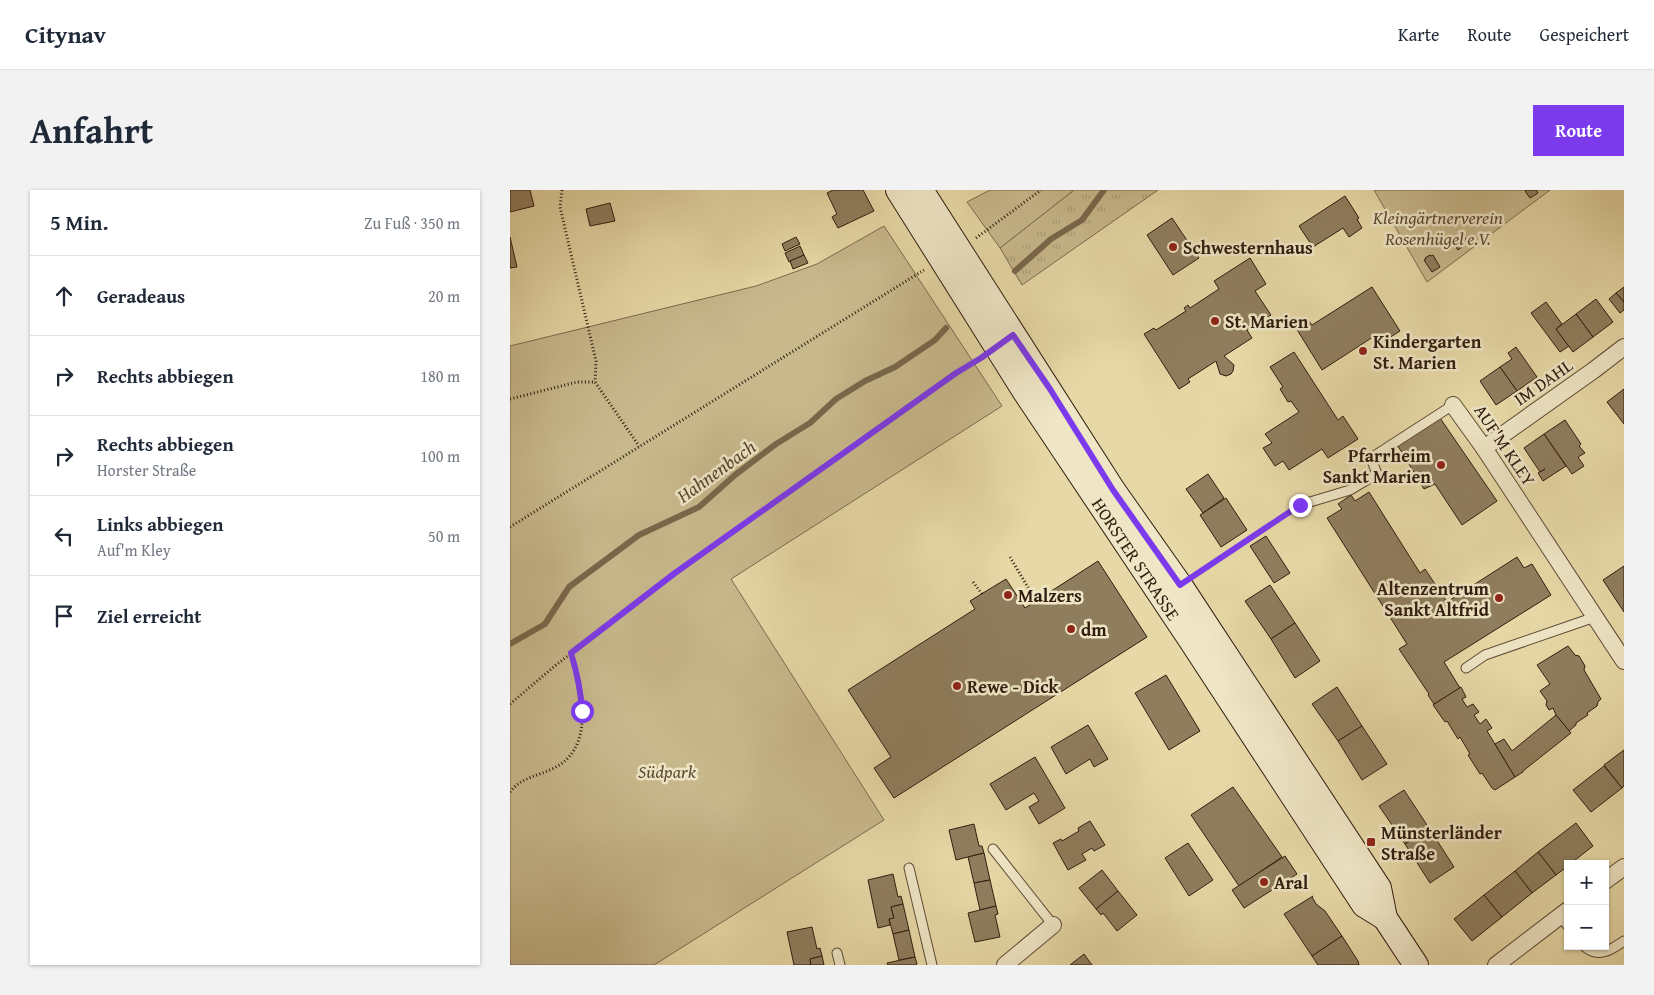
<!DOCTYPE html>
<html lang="de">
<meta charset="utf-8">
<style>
body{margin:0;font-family:"Gentium Book Plus",serif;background:#f2f2f3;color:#1f2937}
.controls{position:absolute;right:15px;bottom:15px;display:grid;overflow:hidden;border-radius:0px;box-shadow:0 1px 4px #0004}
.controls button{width:45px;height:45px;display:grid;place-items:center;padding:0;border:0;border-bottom:1px solid #e0e1e3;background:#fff;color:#1f2937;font:25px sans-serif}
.stop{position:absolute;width:15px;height:15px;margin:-11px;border:4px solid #7c3aed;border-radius:50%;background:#fff}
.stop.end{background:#7c3aed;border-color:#fff;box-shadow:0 1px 5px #0008}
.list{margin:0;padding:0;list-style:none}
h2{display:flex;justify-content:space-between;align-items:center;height:65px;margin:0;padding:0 20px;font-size:21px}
h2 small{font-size:16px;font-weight:400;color:#747a83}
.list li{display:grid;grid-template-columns:32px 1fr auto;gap:15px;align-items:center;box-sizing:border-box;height:80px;padding:0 20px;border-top:1px solid #e0e1e3}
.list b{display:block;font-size:19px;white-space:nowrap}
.list p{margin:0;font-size:16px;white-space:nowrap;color:#747a83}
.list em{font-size:16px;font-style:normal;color:#747a83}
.icon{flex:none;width:28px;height:28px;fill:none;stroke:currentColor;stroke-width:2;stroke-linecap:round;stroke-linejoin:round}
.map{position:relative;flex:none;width:1114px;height:775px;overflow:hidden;border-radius:0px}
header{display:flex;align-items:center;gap:30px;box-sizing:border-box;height:70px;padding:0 25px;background:#fff;border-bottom:1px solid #e0e1e3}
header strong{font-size:24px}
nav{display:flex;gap:28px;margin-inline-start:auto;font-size:18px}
.intro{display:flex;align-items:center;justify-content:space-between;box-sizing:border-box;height:120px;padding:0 30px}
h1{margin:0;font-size:35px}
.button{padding:12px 22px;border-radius:0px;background:#7c3aed;color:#fff;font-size:18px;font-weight:700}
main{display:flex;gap:30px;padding:0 30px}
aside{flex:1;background:#fff;border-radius:0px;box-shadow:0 1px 4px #0004}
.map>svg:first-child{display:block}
</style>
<header>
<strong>Citynav</strong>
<nav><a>Karte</a><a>Route</a><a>Gespeichert</a></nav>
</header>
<div class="intro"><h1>Anfahrt</h1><a class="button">Route</a></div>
<main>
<aside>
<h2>5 Min.<small>Zu Fuß · 350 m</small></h2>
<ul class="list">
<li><svg class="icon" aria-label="ahead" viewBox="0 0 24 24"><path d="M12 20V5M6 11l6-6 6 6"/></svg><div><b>Geradeaus</b></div><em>20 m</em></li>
<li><svg class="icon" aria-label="right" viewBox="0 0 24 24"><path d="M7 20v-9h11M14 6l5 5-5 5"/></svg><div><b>Rechts abbiegen</b></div><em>180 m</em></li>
<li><svg class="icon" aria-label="right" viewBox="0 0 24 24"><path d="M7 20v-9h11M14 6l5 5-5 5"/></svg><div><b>Rechts abbiegen</b><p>Horster Straße</p></div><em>100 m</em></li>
<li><svg class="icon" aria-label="left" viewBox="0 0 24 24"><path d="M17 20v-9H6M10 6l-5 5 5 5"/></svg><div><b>Links abbiegen</b><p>Auf'm Kley</p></div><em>50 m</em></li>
<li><svg class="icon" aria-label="arrive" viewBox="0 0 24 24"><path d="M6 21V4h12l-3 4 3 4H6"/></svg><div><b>Ziel erreicht</b></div></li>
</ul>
</aside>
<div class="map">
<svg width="1114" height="775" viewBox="0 0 1114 775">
<defs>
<pattern id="grass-tufts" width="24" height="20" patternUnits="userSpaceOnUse" patternTransform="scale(1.25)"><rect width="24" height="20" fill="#c8b98d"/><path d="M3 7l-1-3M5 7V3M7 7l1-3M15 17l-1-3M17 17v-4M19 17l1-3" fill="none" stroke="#ac9e78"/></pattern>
</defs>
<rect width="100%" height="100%" fill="#e7d9a7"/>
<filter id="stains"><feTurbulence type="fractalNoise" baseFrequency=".004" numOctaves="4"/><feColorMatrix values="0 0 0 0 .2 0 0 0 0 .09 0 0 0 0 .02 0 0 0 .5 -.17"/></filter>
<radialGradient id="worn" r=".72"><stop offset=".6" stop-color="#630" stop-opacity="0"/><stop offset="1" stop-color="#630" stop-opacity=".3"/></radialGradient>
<path fill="url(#grass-tufts)" stroke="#7c6a4e" d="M 564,0 L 648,0 L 512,95 L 490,58 Z"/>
<g fill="#c8b98d" stroke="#7c6a4e">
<path d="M 480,0 L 564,0 L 490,58 L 457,12 Z"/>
<path d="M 864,0 L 1040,0 L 917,92 Z"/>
<path d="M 374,36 L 492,216 L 221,389 L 374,630 L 144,775 L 0,775 L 0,156 L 246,96 L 307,74 Z"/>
</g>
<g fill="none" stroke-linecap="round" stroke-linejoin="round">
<g stroke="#79674b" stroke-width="6">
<path d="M 505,81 L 541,49 L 572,30 L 594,0"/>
<path d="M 0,454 L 35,434 L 59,397 L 129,345 L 189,317 L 225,285 L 266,254 L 300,233 L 326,209 L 355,191 L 385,177 L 425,150 L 436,138"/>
</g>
</g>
<g fill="#8f7e5e" stroke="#301c0f">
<path d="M 0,0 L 20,0 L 24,16 L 0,22 Z"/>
<path d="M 323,0 L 353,0 L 364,21 L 328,38 L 322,27 L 327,24 L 317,3 Z"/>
<path d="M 1016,0 L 1026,0 L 1028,3 L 1020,8 L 1015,1 Z"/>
<path d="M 835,6 L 849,28 L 847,29 L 852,38 L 839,47 L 833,38 L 803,57 L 789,36 Z"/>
<path d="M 100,13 L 105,31 L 80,36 L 76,19 Z"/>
<path d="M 662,28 L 689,68 L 663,85 L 637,45 Z"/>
<path d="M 953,45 L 958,52 L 948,60 L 943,52 Z"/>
<path d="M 0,47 L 7,77 L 0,78 Z"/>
<path d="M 286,47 L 290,54 L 275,61 L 272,54 Z"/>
<path d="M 290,56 L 294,65 L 279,72 L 275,63 Z"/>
<path d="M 294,65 L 298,73 L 283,79 L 280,71 Z"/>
<path d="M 920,65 L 921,66 L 923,65 L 930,77 L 922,82 L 914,70 L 916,69 L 915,68 Z"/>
<path d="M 740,68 L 756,94 L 745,101 L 761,125 L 737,140 L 742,148 L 714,166 L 724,175 L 723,181 L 721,184 L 716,186 L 710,184 L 706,171 L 678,189 L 680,192 L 669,199 L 634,144 L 644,138 L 646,140 L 676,121 L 674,118 L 678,115 L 680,118 L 709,99 L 704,91 Z"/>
<path d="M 862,97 L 890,141 L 871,153 L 866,145 L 812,180 L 786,138 L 798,130 L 802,135 Z"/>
<path d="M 1114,97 L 1114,112 L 1106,103 Z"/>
<path d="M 1106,103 L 1114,112 L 1114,120 L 1110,123 L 1099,109 Z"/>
<path d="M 1086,109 L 1103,132 L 1083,147 L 1066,124 Z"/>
<path d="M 1036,112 L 1052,134 L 1046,139 L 1059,156 L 1050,162 L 1021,123 Z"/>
<path d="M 1066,124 L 1083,147 L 1063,162 L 1046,139 Z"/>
<path d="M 1006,157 L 1027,187 L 1007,201 L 990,177 L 1002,169 L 998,163 Z"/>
<path d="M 784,162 L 828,230 L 833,226 L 848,249 L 818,268 L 812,259 L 779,280 L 773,271 L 765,276 L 753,258 L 762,253 L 755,244 L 789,222 L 781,211 L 778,212 L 770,199 L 773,197 L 760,177 Z"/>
<path d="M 990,177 L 1007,201 L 986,215 L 970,191 Z"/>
<path d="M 1114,199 L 1114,234 L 1097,212 Z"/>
<path d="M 930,228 L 987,311 L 952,335 L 925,294 L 914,299 L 888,256 Z"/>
<path d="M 1055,230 L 1071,254 L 1069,256 L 1075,263 L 1068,267 L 1074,276 L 1062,284 L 1034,244 Z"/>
<path d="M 1034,244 L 1056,276 L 1033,291 L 1028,283 L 1035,279 L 1030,282 L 1014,258 Z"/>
<path d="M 698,284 L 714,308 L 693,323 L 676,299 Z"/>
<path d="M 859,302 L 910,383 L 915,379 L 937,412 L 1007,367 L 1014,378 L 1022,374 L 1041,405 L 934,472 L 950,498 L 924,514 L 918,505 L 919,504 L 889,459 L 897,454 L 817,328 L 832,319 L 828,314 L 841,305 L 845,311 Z"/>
<path d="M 716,308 L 737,340 L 711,357 L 690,325 Z"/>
<path d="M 756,346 L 780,383 L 764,393 L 740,356 Z"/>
<path d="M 588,371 L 637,447 L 384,608 L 364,578 L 381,567 L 338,500 L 465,419 L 460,411 L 496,389 L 515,418 Z"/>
<path d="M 1114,376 L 1114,422 L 1093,390 Z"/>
<path d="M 760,395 L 785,433 L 761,449 L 735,411 Z"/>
<path d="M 785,433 L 810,471 L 785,488 L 761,449 Z"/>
<path d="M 1058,456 L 1065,465 L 1069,466 L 1075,476 L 1074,480 L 1091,509 L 1088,512 L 1087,516 L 1077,523 L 1078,525 L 1066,533 L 1066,535 L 1059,541 L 1046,525 L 1043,518 L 1039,520 L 1036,515 L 1037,511 L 1030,501 L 1040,494 L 1027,475 Z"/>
<path d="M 656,485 L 690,541 L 659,560 L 625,503 Z"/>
<path d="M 827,497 L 852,536 L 828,551 L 802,514 Z"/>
<path d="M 951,497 L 956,507 L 952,509 L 957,517 L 963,514 L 969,522 L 964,525 L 970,534 L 976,529 L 982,538 L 977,541 L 1005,587 L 985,600 L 982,598 L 972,583 L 970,584 L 958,565 L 960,564 L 950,547 L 948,549 L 937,531 L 935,532 L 923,515 Z"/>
<path d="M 1046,525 L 1061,543 L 1013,581 L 1013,582 L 1005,587 L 985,554 L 994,549 L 1002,561 Z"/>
<path d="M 578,535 L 598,569 L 584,577 L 580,569 L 556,584 L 541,557 Z"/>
<path d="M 852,536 L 877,574 L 852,590 L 828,551 Z"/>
<path d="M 1114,560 L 1114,596 L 1112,598 L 1094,575 Z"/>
<path d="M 525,567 L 555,618 L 529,634 L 519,617 L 529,611 L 524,603 L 496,620 L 480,594 Z"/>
<path d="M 1094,576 L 1112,598 L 1081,622 L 1063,600 Z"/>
<path d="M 723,597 L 772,667 L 729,696 L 681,625 Z"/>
<path d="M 894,600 L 919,638 L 895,654 L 869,616 Z"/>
<path d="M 580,631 L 595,655 L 584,661 L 582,658 L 572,664 L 576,670 L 558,680 L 543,653 L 551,649 L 552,651 L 569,641 L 568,638 Z"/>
<path d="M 1066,633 L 1083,656 L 1060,674 L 1058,674 L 1058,676 L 1046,685 L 1028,662 Z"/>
<path d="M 464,634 L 469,656 L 472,656 L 474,663 L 446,670 L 439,640 Z"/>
<path d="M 919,638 L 944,677 L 920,693 L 895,654 Z"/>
<path d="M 678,653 L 703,690 L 679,706 L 655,668 Z"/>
<path d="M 1028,662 L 1046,685 L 1022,703 L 1005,681 Z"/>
<path d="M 474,663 L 480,690 L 464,693 L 458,667 Z"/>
<path d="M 775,666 L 787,684 L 734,718 L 722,700 Z"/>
<path d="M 592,680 L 608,701 L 586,719 L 569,698 Z"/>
<path d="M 1005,681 L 1022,703 L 992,727 L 974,705 Z"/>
<path d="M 383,684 L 388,707 L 391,706 L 393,714 L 381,717 L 384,728 L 379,729 L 380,735 L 368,738 L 358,690 Z"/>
<path d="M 480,690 L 486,716 L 470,720 L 464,693 Z"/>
<path d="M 608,701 L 627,725 L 607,741 L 593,723 L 591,725 L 586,719 Z"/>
<path d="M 974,705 L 992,727 L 962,751 L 944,729 Z"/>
<path d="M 803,706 L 802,707 L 806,714 L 815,721 L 832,746 L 802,766 L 774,724 Z"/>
<path d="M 393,714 L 399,740 L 383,744 L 379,729 L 384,728 L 381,717 Z"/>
<path d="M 486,716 L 488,724 L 485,725 L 490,747 L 465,752 L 458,723 Z"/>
<path d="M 302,737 L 307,759 L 310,758 L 312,766 L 300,769 L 301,775 L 284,775 L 277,742 Z"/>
<path d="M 399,740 L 405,767 L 389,770 L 383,744 Z"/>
<path d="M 832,746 L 848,771 L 849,775 L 808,775 L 802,766 Z"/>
<path d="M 574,764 L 582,775 L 560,775 Z"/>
<path d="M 312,766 L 314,775 L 301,775 L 300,769 Z"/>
<path d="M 405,767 L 407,774 L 405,775 L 378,775 L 377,773 Z"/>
</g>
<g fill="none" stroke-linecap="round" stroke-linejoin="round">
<defs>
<g id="lane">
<path d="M 790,315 L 840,300 L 867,284 L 861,268 L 943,215"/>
<path d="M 956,478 L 975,465 L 1085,427"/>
<path d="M 483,659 L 543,735"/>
<path d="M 399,678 L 422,775"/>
<path d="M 1050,726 L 1058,736"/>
<path d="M 1074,756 C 1088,769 1101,760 1114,751"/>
<path d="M 327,763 L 330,775"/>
</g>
<g id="street">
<path d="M 943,215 L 974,258 L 1114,471"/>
<path d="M 974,258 L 1084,180 L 1114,157"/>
<path d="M 1095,691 L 1114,677"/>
<path d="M 495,775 L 543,735"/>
<path d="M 986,775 L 1058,720"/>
</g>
<g id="secondary">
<path id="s1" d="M 388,0 L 515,202 L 680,449 L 854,715 L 875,728"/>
<path d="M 411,0 L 603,300 L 670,395 L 869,698 L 875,728 L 906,775"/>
</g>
</defs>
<use href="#lane" stroke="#5e4b35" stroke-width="11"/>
<use href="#street" stroke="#5e4b35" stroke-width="18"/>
<use href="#secondary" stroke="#301c0f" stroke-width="26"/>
<g stroke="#301c0f" stroke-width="3" stroke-dasharray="1 2.5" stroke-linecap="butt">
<path d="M 52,0 L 50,17 L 86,171 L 85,192"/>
<path d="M 466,48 L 531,0"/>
<path d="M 0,209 L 67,192 L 85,192 L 129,256"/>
<path d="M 0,337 L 414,80"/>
<path d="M 500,367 L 526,411"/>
<path d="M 689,383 L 779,322"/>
<path d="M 463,392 L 472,404"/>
<path d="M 0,514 L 46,475 L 165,383 L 361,242 L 446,183 L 469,169"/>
<path d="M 0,602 C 11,587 29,586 44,578 C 86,558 72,498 61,463"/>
</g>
<use href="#lane" stroke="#efe6c6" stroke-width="9"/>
<use href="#street" stroke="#efe6c6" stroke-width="16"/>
<use href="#secondary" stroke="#efe6c6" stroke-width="24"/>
</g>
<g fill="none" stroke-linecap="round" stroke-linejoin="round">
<path stroke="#7c3aed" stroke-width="6" d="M 72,521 C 71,501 67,483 61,463 L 165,383 L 446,183 L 471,168 L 503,145 L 540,199 L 603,300 L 670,395 L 790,315"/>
</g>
<g fill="#8f2418" stroke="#efe6c6" stroke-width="2">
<circle cx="663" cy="57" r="5"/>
<circle cx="705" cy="131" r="5"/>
<circle cx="853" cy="161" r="5"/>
<circle cx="931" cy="275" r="5"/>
<circle cx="498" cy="405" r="5"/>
<circle cx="989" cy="408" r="5"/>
<circle cx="561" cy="439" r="5"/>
<circle cx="447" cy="496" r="5"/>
<rect x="856" y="647" width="10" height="10" rx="2.5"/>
<circle cx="754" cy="692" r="5"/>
</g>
<g text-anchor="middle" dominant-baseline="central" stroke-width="5" stroke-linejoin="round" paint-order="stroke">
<g font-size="18" font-style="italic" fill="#5e4b35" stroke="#efe6c6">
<text x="928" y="27">Kleingärtnerverein<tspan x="928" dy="21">Rosenhügel e.V.</tspan></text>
<text x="157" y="581">Südpark</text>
</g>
<g font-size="18" font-weight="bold" fill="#301c0f" stroke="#efe6c6" text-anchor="start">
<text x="673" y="57">Schwesternhaus</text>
<text x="715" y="131">St. Marien</text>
<text x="863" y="151">Kindergarten<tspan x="863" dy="21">St. Marien</tspan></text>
<text x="921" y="265" text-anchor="end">Pfarrheim<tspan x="921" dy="21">Sankt Marien</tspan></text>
<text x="979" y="398" text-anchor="end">Altenzentrum<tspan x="979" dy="21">Sankt Altfrid</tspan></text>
<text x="508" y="405">Malzers</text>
<text x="571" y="439">dm</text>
<text x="457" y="496">Rewe - Dick</text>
<text x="871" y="642">Münsterländer<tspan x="871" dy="21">Straße</tspan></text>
<text x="764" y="692">Aral</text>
</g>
<g font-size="18" fill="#301c0f" stroke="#efe6c6">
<text transform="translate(1033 192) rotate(-35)">IM DAHL</text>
<text transform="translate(995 255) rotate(56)">AUF'M KLEY</text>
<text stroke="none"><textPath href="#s1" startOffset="439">HORSTER STRASSE</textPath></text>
</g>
<g font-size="19" font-style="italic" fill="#5a4832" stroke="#efe6c6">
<text transform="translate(206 281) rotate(-36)">Hahnenbach</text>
</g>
</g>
<rect width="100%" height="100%" filter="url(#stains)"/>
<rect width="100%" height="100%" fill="url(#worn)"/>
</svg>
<div class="controls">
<button>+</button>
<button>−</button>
</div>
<div class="stop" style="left:72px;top:521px"></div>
<div class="stop end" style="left:790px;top:315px"></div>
</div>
</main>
